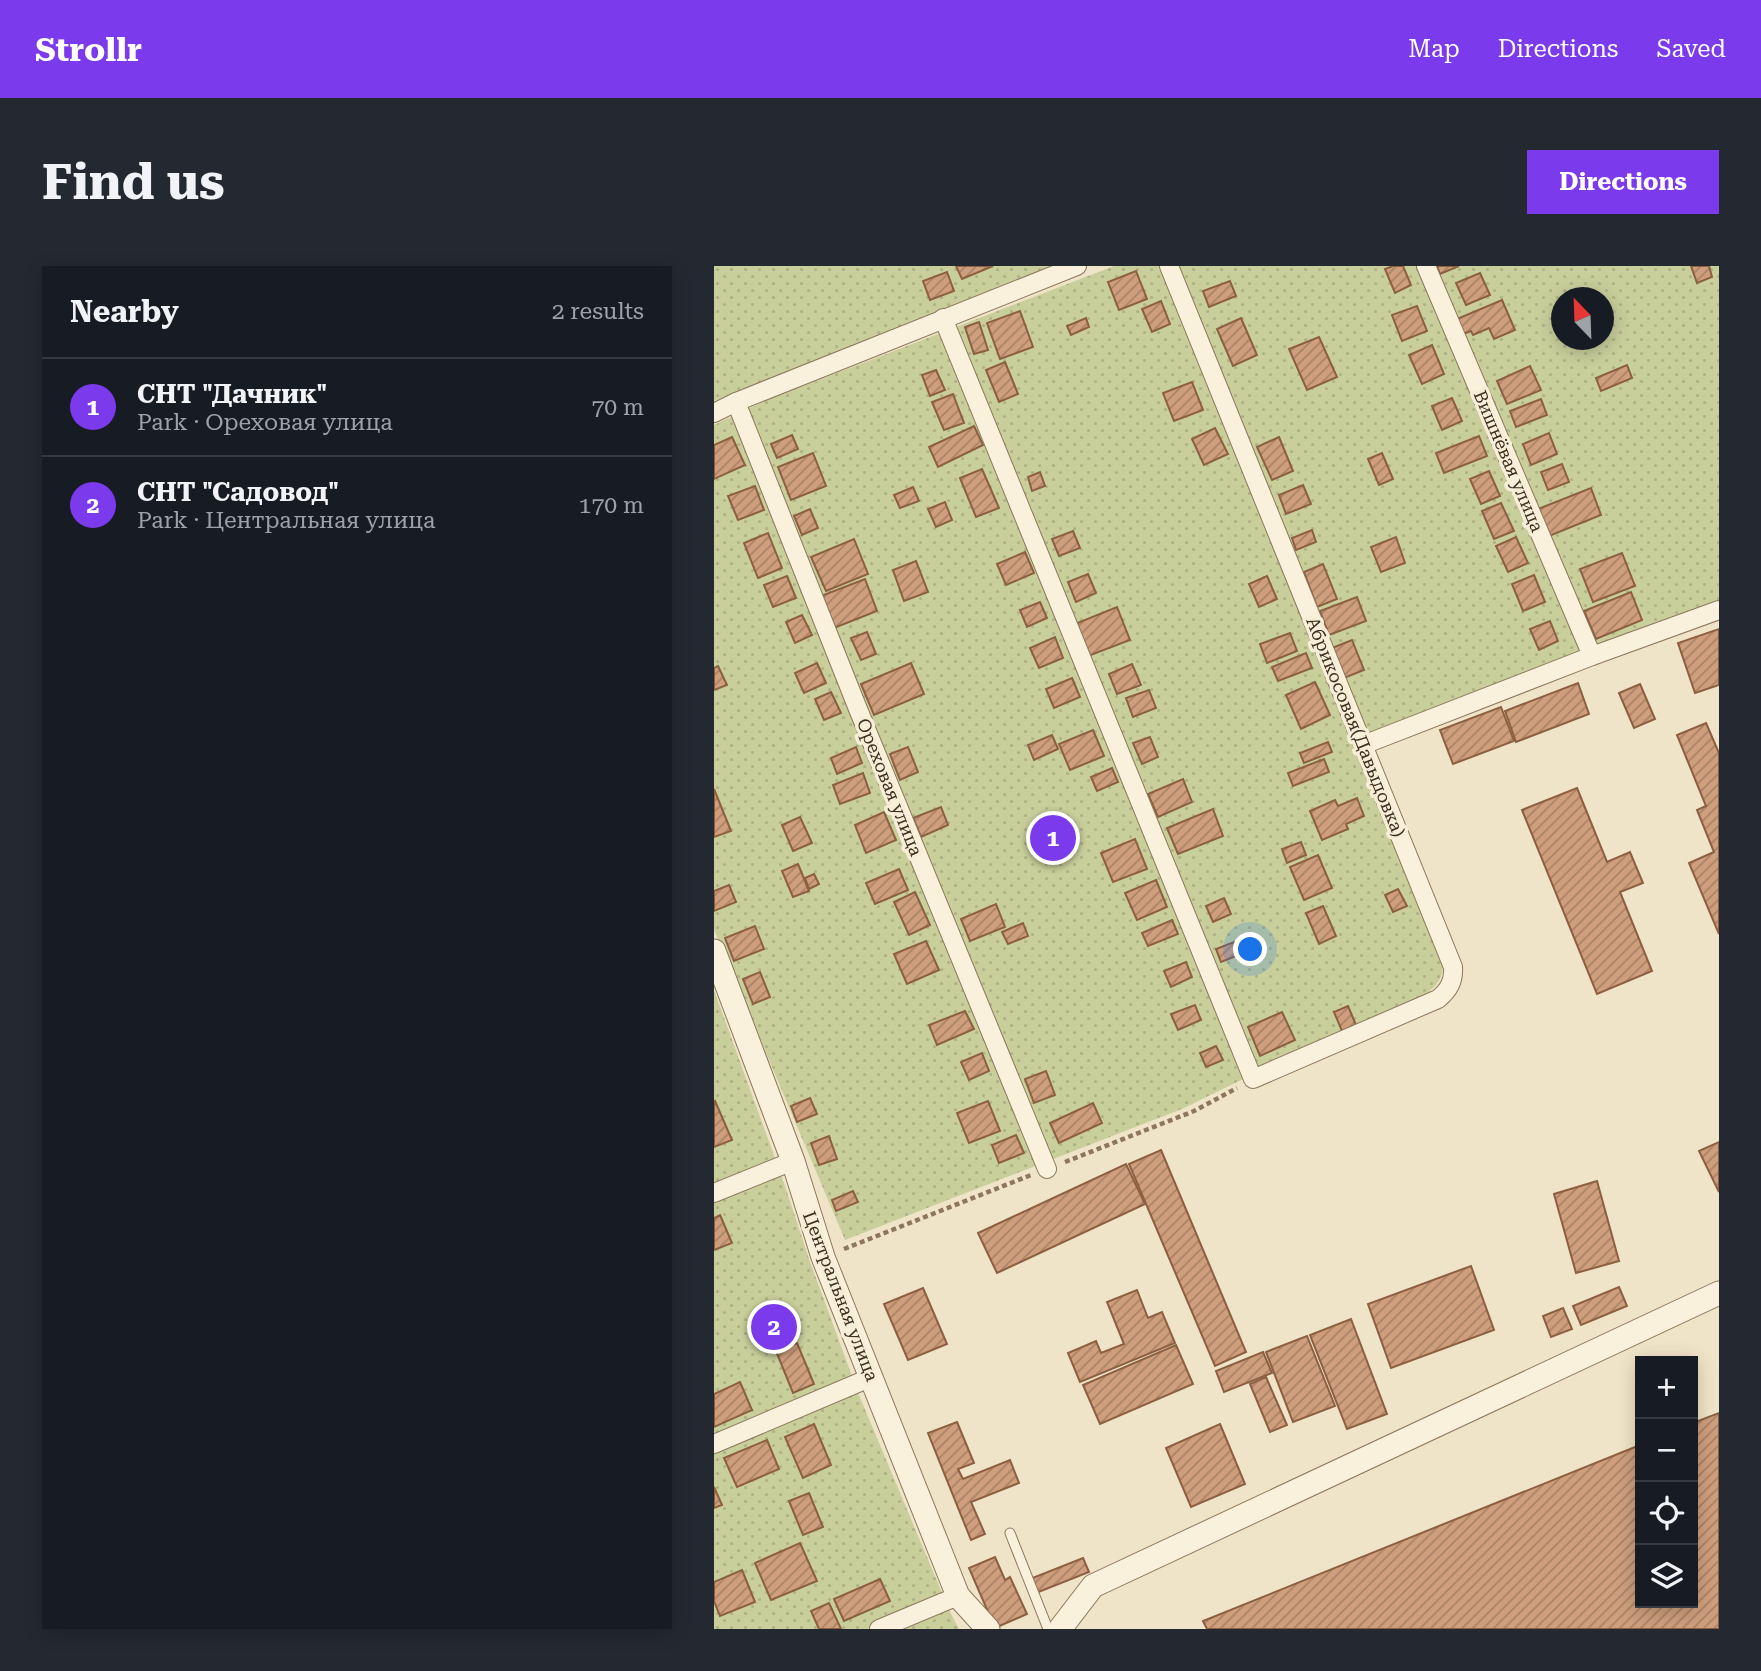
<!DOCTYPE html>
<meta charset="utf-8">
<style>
body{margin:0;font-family:"Roboto Serif",serif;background:#242831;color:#f1f3f6}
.controls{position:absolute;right:21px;bottom:21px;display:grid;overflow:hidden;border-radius:0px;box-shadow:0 4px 18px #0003}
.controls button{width:63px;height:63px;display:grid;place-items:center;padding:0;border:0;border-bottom:2px solid #363941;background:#171b24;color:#f1f3f6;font:35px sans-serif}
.compass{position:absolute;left:837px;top:21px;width:63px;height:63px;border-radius:50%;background:#171b24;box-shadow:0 4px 18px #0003;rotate:337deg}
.you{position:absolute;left:537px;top:684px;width:24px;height:24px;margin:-18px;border:5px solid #fff;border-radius:50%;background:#1a73e8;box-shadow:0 0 0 10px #1a73e833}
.badge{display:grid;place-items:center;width:46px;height:46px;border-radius:50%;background:#7c3aed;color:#fff;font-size:23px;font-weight:700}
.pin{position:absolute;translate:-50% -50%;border:4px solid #fff;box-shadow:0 2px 7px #0006}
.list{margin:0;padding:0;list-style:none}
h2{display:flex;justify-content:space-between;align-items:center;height:91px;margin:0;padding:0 28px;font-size:30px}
h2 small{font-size:23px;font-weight:400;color:#9ea1a6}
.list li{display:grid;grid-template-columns:46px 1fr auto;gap:21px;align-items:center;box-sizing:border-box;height:98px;padding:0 28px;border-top:2px solid #363941}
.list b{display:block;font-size:26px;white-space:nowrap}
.list p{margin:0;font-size:23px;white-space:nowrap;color:#9ea1a6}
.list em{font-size:23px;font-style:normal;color:#9ea1a6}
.icon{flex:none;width:38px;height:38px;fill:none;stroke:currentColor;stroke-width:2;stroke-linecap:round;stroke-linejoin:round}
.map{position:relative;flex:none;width:1005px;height:1363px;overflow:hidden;border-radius:0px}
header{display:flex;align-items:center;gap:42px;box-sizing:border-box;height:98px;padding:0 35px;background:#7c3aed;color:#fff}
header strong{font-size:33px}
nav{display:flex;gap:38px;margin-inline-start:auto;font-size:24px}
.intro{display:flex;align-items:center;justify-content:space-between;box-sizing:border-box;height:168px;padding:0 42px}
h1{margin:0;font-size:49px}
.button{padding:18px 32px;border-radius:0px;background:#7c3aed;color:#fff;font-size:24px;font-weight:700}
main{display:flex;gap:42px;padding:0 42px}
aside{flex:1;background:#171b24;border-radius:0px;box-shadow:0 4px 18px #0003}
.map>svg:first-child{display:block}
</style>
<header>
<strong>Strollr</strong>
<nav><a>Map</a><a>Directions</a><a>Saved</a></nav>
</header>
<div class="intro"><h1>Find us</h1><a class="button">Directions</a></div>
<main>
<aside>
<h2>Nearby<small>2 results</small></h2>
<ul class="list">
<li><span class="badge">1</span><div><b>СНТ &quot;Дачник&quot;</b><p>Park · Ореховая улица</p></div><em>70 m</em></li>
<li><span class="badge">2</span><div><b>СНТ &quot;Садовод&quot;</b><p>Park · Центральная улица</p></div><em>170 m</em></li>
</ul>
</aside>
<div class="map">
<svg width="1005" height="1363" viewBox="0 0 1005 1363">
<defs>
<pattern id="park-dots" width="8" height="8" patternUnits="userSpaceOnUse" patternTransform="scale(1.75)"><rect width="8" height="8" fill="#c9cf9b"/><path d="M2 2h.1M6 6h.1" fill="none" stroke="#aeb285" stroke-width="1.8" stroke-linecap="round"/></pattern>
<pattern id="building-hatch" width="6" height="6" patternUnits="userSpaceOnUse" patternTransform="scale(1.75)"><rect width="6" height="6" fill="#cf9f7d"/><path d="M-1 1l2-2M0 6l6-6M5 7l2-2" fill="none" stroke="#a98266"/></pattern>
</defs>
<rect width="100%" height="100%" fill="#f0e4c8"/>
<g fill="url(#park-dots)" fill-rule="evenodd">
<path d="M 0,0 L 342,0 L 0,135 Z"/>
<path d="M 400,0 L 1005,0 L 1005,338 L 881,384 L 640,480 L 729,692 C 731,718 717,725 697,737 L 521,817 L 468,843 L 131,974 L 0,664 L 0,159 L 48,136 ZM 848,32 L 890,32 L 890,74 L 848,74 Z"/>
<path d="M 0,724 L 70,917 L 95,993 L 145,1129 L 236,1346 L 245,1363 L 0,1363 Z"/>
</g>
<g fill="url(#building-hatch)" stroke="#8d5f41" stroke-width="2">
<path d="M 242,0 L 279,0 L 248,13 Z"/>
<path d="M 679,0 L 689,0 L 697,19 L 681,27 L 671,3 Z"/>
<path d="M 723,0 L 745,0 L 726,8 Z"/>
<path d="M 977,0 L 995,0 L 998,11 L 983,17 Z"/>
<path d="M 422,5 L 433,33 L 405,44 L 394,16 Z"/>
<path d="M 233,6 L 240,25 L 216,34 L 209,15 Z"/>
<path d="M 766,7 L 776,29 L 752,39 L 742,17 Z"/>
<path d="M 516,15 L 522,30 L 495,41 L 489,25 Z"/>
<path d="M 788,34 L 801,64 L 780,73 L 775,62 L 759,69 L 757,65 L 749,68 L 743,53 Z"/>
<path d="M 447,35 L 456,58 L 438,66 L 428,43 Z"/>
<path d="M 703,40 L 713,65 L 688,75 L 678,49 Z"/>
<path d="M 306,45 L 319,81 L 286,93 L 273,57 Z"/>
<path d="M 372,52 L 375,61 L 357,69 L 353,60 Z"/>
<path d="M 527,52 L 543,89 L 519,100 L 503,63 Z"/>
<path d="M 265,56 L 274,84 L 260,88 L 251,61 Z"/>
<path d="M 605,71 L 623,111 L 593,124 L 575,83 Z"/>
<path d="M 718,79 L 730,108 L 708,118 L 695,89 Z"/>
<path d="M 291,96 L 304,128 L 285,136 L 272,104 Z"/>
<path d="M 913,99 L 918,112 L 887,125 L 882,112 Z"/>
<path d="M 816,100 L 827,124 L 793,138 L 783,115 Z"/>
<path d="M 222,104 L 231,124 L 216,130 L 208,109 Z"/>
<path d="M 478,116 L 489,144 L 460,155 L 449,127 Z"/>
<path d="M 239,128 L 250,157 L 230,164 L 218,136 Z"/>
<path d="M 738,132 L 748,155 L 728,164 L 718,140 Z"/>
<path d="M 827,133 L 833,149 L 802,161 L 796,145 Z"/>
<path d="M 260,160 L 269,179 L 224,201 L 215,181 Z"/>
<path d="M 501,162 L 514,188 L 490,199 L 478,173 Z"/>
<path d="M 835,167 L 843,188 L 817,199 L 809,178 Z"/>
<path d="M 78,169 L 84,183 L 63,192 L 57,178 Z"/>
<path d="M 765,170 L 773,190 L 730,207 L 722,187 Z"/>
<path d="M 18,171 L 31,199 L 0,213 L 0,179 Z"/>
<path d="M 565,171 L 579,205 L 558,214 L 543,181 Z"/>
<path d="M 99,187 L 112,220 L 77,234 L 64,201 Z"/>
<path d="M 668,187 L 679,213 L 665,219 L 654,193 Z"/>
<path d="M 848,198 L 855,216 L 834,224 L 827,206 Z"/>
<path d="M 268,203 L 285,242 L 262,251 L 246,212 Z"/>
<path d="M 775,205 L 786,230 L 767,238 L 756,213 Z"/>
<path d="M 326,206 L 331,220 L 318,225 L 314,211 Z"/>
<path d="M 589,219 L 597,238 L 572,248 L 565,229 Z"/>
<path d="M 41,220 L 50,244 L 24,254 L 14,230 Z"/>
<path d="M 199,221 L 205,235 L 186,242 L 180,229 Z"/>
<path d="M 877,222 L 887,249 L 835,270 L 824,243 Z"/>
<path d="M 231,236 L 238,254 L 222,261 L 214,243 Z"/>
<path d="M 787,237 L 800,265 L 780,273 L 768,245 Z"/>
<path d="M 96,243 L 104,262 L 88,269 L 80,250 Z"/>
<path d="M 598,264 L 602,276 L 582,284 L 578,272 Z"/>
<path d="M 359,265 L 366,282 L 345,290 L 338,273 Z"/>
<path d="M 54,267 L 68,302 L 44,312 L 30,277 Z"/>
<path d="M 682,271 L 691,297 L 667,306 L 657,281 Z"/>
<path d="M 802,271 L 814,297 L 794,306 L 782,280 Z"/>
<path d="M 140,273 L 154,308 L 112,325 L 97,291 Z"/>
<path d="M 311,286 L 320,307 L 292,319 L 283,298 Z"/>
<path d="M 908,287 L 921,320 L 879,336 L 866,303 Z"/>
<path d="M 202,295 L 214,326 L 190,335 L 179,304 Z"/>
<path d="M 609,298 L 623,333 L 603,341 L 590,306 Z"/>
<path d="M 374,308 L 382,327 L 362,336 L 354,316 Z"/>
<path d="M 820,309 L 831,336 L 809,345 L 798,318 Z"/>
<path d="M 73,310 L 82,332 L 59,341 L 50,319 Z"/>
<path d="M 553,310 L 563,333 L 545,341 L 535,318 Z"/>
<path d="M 151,313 L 163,345 L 120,362 L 107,330 Z"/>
<path d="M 917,326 L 928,354 L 882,373 L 870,345 Z"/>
<path d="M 643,331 L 652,355 L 615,369 L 606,345 Z"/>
<path d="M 326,336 L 333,352 L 313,361 L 306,344 Z"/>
<path d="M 403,341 L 416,374 L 374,390 L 361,358 Z"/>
<path d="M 88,349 L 98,369 L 81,377 L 72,356 Z"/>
<path d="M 836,355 L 844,375 L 825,384 L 816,363 Z"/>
<path d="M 1005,363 L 1005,419 L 981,427 L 964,377 Z"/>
<path d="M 153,366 L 162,388 L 147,394 L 137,372 Z"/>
<path d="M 576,367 L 583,385 L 553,397 L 546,378 Z"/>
<path d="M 341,371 L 349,392 L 325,402 L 316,382 Z"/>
<path d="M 638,374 L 650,404 L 630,412 L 618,382 Z"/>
<path d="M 592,387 L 598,402 L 564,415 L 558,401 Z"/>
<path d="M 103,397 L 112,417 L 90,427 L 81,407 Z"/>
<path d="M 197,397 L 210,428 L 160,449 L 147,418 Z"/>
<path d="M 418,398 L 427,419 L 403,428 L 395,408 Z"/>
<path d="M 4,400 L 13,419 L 0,424 L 0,402 Z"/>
<path d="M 358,412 L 366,431 L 340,442 L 332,423 Z"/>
<path d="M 601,416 L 616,449 L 587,463 L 572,429 Z"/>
<path d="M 864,417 L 875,448 L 802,476 L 791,445 Z"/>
<path d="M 926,418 L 941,453 L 920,462 L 905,427 Z"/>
<path d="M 435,424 L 442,442 L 419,451 L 412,432 Z"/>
<path d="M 117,426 L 127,447 L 110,454 L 101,433 Z"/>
<path d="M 787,441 L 800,475 L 739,498 L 726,464 Z"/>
<path d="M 992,457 L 1005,487 L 1005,668 L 975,597 L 1000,586 L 983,544 L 992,540 L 963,469 Z"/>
<path d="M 379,464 L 390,490 L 356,504 L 345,478 Z"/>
<path d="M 338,469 L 344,483 L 320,494 L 314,479 Z"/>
<path d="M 436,471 L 444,491 L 428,498 L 419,477 Z"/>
<path d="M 614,476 L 618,486 L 590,497 L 586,487 Z"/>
<path d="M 142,481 L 148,497 L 123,508 L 117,492 Z"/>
<path d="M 194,481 L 204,506 L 186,514 L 176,488 Z"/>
<path d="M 610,493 L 615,506 L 579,520 L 574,507 Z"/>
<path d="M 398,502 L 404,516 L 383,525 L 377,511 Z"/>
<path d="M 149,507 L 156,527 L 126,538 L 119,519 Z"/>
<path d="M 469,513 L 478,536 L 444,551 L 434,528 Z"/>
<path d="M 863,522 L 893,596 L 916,586 L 929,617 L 906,626 L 938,705 L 883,728 L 808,544 Z"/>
<path d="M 0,523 L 17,565 L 0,571 Z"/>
<path d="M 643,532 L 650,550 L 632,558 L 634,563 L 608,574 L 596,545 L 621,534 L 624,540 Z"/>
<path d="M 227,541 L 234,559 L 207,571 L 199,552 Z"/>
<path d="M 499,543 L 509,570 L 464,588 L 453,562 Z"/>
<path d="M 170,546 L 182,574 L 152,587 L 141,559 Z"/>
<path d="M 86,551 L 98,577 L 79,585 L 68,559 Z"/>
<path d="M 421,573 L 433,603 L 399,616 L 387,587 Z"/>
<path d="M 587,576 L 592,589 L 573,597 L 568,583 Z"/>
<path d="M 604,589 L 618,622 L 590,634 L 576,601 Z"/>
<path d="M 84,598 L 95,625 L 79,631 L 68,605 Z"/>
<path d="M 185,603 L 194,624 L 161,638 L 152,617 Z"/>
<path d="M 100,608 L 105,618 L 95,623 L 91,612 Z"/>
<path d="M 442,614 L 453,641 L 423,654 L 411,627 Z"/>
<path d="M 15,619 L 22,636 L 0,645 L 0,625 Z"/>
<path d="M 684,623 L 693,640 L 679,646 L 671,629 Z"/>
<path d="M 201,626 L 216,659 L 195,669 L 180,636 Z"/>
<path d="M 510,632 L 517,648 L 499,656 L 492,640 Z"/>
<path d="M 282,638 L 291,661 L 256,675 L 247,653 Z"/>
<path d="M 609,640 L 622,670 L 605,678 L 592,647 Z"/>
<path d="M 458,654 L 464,668 L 434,680 L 428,667 Z"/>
<path d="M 309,657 L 314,670 L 294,678 L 288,666 Z"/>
<path d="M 41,660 L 50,683 L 20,695 L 11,672 Z"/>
<path d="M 212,675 L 225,704 L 193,718 L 180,688 Z"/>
<path d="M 520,676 L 525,689 L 507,696 L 502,683 Z"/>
<path d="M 472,696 L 478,711 L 457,721 L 450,705 Z"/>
<path d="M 46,706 L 56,731 L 39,738 L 29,713 Z"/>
<path d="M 481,739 L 487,754 L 464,764 L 457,748 Z"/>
<path d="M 634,740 L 642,759 L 628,765 L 620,746 Z"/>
<path d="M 251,745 L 260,763 L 223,779 L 215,759 Z"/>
<path d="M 568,746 L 581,774 L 546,790 L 534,761 Z"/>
<path d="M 502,780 L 509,794 L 492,801 L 486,787 Z"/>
<path d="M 268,787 L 275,805 L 255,814 L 247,796 Z"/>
<path d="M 332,805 L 341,829 L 320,837 L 311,813 Z"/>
<path d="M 96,832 L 103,848 L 83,856 L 77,840 Z"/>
<path d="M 1,835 L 18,874 L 0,881 L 0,836 Z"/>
<path d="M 274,835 L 286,865 L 255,877 L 243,847 Z"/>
<path d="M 379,837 L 388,857 L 345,877 L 336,857 Z"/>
<path d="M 302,869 L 310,887 L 285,897 L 278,879 Z"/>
<path d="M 115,870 L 123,893 L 105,899 L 97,877 Z"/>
<path d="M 1005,876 L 1005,926 L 985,885 Z"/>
<path d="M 447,884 L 532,1086 L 501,1100 L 415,898 Z"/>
<path d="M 412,898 L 431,938 L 283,1007 L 264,967 Z"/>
<path d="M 883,915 L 905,995 L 862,1007 L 840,928 Z"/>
<path d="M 139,925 L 144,936 L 122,945 L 118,934 Z"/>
<path d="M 6,949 L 18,977 L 0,984 L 0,952 Z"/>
<path d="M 757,1000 L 780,1064 L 677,1102 L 654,1038 Z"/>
<path d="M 905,1021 L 913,1040 L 867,1059 L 859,1040 Z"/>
<path d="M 209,1022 L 233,1078 L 194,1094 L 170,1038 Z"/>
<path d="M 423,1024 L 434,1052 L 448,1046 L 461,1077 L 366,1116 L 354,1087 L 382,1075 L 387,1087 L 410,1078 L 393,1036 Z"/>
<path d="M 849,1042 L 858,1063 L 837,1071 L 829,1050 Z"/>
<path d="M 637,1053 L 673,1148 L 633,1163 L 596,1069 Z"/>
<path d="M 593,1070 L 621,1140 L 579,1156 L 552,1086 Z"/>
<path d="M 83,1077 L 100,1118 L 79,1127 L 62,1085 Z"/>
<path d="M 462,1079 L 479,1118 L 386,1158 L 369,1119 Z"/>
<path d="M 549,1086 L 558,1107 L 510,1126 L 502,1105 Z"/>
<path d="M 552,1111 L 573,1159 L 556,1166 L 536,1118 Z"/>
<path d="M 26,1116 L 38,1144 L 0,1161 L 0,1128 Z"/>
<path d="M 1005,1147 L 1005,1363 L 493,1363 L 489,1355 L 926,1179 L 926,1337 L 979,1337 L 979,1157 Z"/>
<path d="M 243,1156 L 260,1197 L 244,1203 L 249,1213 L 296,1194 L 305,1217 L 257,1236 L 271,1268 L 257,1274 L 214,1167 Z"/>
<path d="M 100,1158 L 117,1199 L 89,1212 L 71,1171 Z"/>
<path d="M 506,1158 L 531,1218 L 477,1241 L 452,1182 Z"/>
<path d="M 53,1174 L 65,1203 L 23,1221 L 10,1192 Z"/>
<path d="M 0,1221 L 8,1239 L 0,1242 Z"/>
<path d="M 95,1227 L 109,1261 L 89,1269 L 75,1235 Z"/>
<path d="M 86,1277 L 103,1315 L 57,1334 L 41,1297 Z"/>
<path d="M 281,1291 L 291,1314 L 296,1311 L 313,1348 L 281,1362 L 255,1302 Z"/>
<path d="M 369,1292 L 375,1306 L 322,1327 L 316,1313 Z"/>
<path d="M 28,1304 L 41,1336 L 6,1350 L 0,1335 L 0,1316 Z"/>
<path d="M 166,1313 L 176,1335 L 130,1355 L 120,1333 Z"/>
<path d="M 115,1337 L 127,1363 L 105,1363 L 97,1345 Z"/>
</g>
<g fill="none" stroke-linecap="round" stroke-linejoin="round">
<defs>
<path id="service" d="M 296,1267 L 334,1363"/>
<g id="minor">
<path d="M 712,0 L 878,390"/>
<path d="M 229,52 L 539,813 L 724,733 C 735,724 740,715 739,701 L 455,0"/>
<path d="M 22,136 L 144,443 L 333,903"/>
<path d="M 0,147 L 22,136 L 363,0"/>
<path d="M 649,479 L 878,390 L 1005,344"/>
<path d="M 0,927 L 79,895"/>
<path d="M 0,1178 L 158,1111"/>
<path d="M 165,1363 L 244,1330"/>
</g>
<g id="tertiary">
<path d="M 0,685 L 79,895 L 109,991 L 244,1330 L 274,1363"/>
<path d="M 346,1363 L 379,1320 L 1005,1027"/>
</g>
</defs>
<use href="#service" stroke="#8d765c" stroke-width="11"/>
<use href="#minor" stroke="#8d765c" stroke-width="20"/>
<use href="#tertiary" stroke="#8d765c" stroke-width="25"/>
<g stroke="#8d765c" stroke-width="4.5" stroke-dasharray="5 3.5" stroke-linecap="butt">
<path d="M 351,896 L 480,845 L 523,822"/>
<path d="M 130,983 L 317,909"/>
</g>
<use href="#service" stroke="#faf1dc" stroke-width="9"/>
<use href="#minor" stroke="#faf1dc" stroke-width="18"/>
<use href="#tertiary" stroke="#faf1dc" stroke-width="23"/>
</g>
<g text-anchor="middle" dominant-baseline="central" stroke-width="7" stroke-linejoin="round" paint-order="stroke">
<g font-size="18" fill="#3d2e20" stroke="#f7eed8">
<text transform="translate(795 195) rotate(67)">Вишнёвая улица</text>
<text transform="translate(642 461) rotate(68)">Абрикосовая(Давыдовка)</text>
<text transform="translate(176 521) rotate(68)">Ореховая улица</text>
<text transform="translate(127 1030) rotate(69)">Центральная улица</text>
</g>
</g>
</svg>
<div class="controls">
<button>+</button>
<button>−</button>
<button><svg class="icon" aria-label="locate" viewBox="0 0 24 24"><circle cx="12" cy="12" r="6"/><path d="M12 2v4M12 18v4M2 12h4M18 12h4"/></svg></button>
<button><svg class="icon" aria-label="layers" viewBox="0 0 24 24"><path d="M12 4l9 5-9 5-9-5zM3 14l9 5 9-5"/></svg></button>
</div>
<svg class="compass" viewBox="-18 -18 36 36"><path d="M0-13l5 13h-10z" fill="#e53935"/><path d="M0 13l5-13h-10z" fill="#9ea1a6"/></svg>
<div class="you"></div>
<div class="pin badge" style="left:339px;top:572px">1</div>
<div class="pin badge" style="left:60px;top:1061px">2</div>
</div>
</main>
